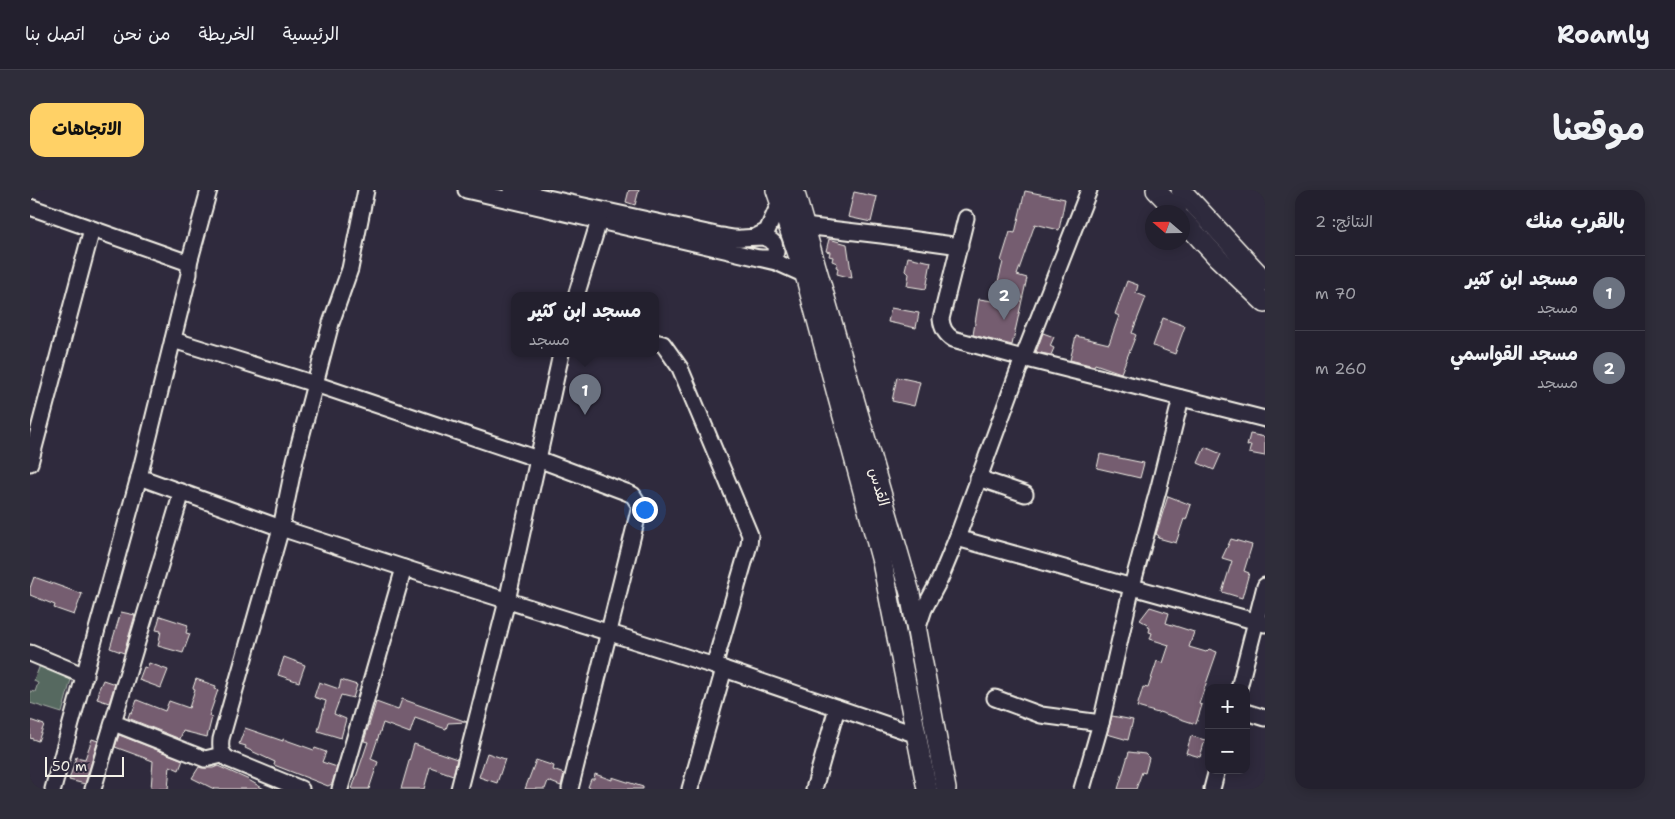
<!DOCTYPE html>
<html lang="ar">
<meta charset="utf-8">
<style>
body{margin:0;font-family:"Shantell Sans","Playpen Sans Arabic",sans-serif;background:#2f2d3a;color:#f1f3f6;direction:rtl}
.controls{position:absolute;right:15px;bottom:15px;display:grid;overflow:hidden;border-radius:10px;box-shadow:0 2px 12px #0003}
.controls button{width:45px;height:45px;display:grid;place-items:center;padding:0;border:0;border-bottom:1px solid #403e4a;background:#23202e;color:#f1f3f6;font:25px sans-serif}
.compass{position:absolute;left:1115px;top:15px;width:45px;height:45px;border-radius:50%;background:#23202e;box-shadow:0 2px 12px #0003;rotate:290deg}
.scale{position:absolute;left:15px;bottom:12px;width:79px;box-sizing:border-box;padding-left:5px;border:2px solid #f4f1e8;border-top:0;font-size:14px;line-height:18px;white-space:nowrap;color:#f4f1e8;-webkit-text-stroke:4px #2f2a3d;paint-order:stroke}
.you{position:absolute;left:614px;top:319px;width:18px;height:18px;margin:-12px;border:4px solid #fff;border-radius:50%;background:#1a73e8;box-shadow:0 0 0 8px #1a73e833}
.badge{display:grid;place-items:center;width:32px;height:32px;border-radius:50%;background:#ffd166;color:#fff;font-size:16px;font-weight:700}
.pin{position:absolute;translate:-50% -41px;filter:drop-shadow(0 1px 2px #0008)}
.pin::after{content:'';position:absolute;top:26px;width:18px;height:15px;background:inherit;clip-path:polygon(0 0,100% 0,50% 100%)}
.popup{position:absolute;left:481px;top:102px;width:148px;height:65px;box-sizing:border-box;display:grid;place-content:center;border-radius:10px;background:#23202e;filter:drop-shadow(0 1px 4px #0005);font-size:16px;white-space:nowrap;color:#a3a3aa}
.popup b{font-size:19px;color:#f1f3f6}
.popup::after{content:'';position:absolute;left:50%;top:100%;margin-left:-10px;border:10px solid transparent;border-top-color:#23202e}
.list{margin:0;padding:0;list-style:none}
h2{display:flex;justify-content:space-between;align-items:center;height:65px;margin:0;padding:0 20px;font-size:21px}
h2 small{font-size:16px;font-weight:400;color:#a3a3aa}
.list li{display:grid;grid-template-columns:32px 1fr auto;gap:15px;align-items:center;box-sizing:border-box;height:75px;padding:0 20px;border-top:1px solid #403e4a}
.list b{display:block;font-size:19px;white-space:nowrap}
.list p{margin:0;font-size:16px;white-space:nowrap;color:#a3a3aa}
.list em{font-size:16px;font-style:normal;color:#a3a3aa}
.map{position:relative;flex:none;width:1235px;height:599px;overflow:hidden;direction:ltr;border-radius:15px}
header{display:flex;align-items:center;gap:30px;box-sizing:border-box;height:70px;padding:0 25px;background:#23202e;border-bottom:1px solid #403e4a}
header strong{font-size:24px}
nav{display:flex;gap:28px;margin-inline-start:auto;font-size:18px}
.intro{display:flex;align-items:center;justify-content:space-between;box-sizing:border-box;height:120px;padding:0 30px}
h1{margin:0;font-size:35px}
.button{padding:12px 22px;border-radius:15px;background:#ffd166;color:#111;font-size:18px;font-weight:700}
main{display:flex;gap:30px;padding:0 30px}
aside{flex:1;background:#23202e;border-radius:15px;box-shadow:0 2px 12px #0003}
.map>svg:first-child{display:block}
</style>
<header>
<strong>Roamly</strong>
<nav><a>الرئيسية</a><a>الخريطة</a><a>من نحن</a><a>اتصل بنا</a></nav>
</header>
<div class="intro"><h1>موقعنا</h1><a class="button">الاتجاهات</a></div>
<main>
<aside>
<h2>بالقرب منك<small>النتائج: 2</small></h2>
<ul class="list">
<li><span class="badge" style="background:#6b7280">1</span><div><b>مسجد ابن كثير</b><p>مسجد</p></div><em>70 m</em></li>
<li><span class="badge" style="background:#6b7280">2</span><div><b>مسجد القواسمي</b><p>مسجد</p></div><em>260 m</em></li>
</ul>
</aside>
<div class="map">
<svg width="1235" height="599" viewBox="0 0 1235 599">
<rect width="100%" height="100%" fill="#2f2a3d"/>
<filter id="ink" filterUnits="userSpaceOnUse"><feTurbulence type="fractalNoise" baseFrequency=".02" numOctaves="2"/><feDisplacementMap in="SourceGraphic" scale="10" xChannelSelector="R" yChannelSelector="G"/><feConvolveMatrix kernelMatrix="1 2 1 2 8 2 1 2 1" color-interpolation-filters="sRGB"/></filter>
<g filter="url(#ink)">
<path fill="#566961" stroke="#a5ada4" d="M 10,475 L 42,486 L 32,523 L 0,513 L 0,501 L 5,502 L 8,493 L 4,491 Z"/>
<g fill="#755d70" stroke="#f4f1e8">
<path d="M 599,0 L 609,0 L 605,15 L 596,12 Z"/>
<path d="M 995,1 L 1035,9 L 1029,40 L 1005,34 L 987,85 L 997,88 L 982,155 L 943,145 L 949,109 L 963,111 L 973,72 L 971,71 L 980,42 L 985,43 Z"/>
<path d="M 824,2 L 847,7 L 841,32 L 818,27 Z"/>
<path d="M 799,49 L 817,54 L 822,88 L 807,84 L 808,78 L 806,77 L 807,73 L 802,71 L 803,67 L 799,66 L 800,62 L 796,61 Z"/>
<path d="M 878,67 L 901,72 L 896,99 L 877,96 L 879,84 L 875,80 Z"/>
<path d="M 1097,91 L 1108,95 L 1106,103 L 1116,107 L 1102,143 L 1106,145 L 1091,183 L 1065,174 L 1064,176 L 1040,170 L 1046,146 L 1079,154 L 1089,126 L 1085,124 Z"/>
<path d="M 861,118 L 889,123 L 886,138 L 858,132 Z"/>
<path d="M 1133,128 L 1155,136 L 1145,164 L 1123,156 Z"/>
<path d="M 1013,143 L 1024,147 L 1020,156 L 1024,158 L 1021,165 L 1006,162 Z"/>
<path d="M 867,187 L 890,192 L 884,216 L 862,211 Z"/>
<path d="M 1220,244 L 1235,247 L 1235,266 L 1219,263 L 1221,255 L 1217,256 Z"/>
<path d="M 1175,257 L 1191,264 L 1184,280 L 1168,273 Z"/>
<path d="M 1070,264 L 1114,273 L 1110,288 L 1067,278 Z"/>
<path d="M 1138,306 L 1161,315 L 1156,330 L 1154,329 L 1146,353 L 1128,348 L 1129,346 L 1126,344 Z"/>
<path d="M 1201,349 L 1222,355 L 1214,381 L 1219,383 L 1212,408 L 1192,402 L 1202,371 L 1192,368 Z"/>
<path d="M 4,387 L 52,404 L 44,425 L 24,418 L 25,415 L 0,405 L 0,398 Z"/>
<path d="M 1120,417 L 1139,423 L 1136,433 L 1164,442 L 1159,457 L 1176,462 L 1179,459 L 1187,462 L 1169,514 L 1172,515 L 1166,534 L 1129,522 L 1128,523 L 1107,517 L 1113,497 L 1118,498 L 1127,471 L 1133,473 L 1139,455 L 1120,449 L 1122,443 L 1119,442 L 1120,438 L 1118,437 L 1119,435 L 1110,430 Z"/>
<path d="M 91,422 L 105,425 L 94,463 L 80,458 Z"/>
<path d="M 130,426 L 158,435 L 156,443 L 160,444 L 153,463 L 128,456 L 131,441 L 126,440 Z"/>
<path d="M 254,467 L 275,475 L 269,492 L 248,485 Z"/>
<path d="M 119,473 L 138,480 L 131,498 L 109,490 L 114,477 L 117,478 Z"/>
<path d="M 166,489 L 186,496 L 185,499 L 188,500 L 179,526 L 182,527 L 177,547 L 153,541 L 150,549 L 98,528 L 100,522 L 102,523 L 107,510 L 135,521 L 139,511 L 159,518 L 165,499 L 163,498 Z"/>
<path d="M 73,490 L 85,494 L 79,513 L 67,509 L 69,503 L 68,501 Z"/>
<path d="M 311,490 L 327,495 L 323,508 L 311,505 L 304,524 L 316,529 L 311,548 L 288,541 L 296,511 L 284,507 L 289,492 L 309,499 Z"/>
<path d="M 372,509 L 437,532 L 418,533 L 416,539 L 385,528 L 380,543 L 353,533 L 341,569 L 348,572 L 339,599 L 322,599 L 338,552 L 334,551 L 346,512 L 368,520 Z"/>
<path d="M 1082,526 L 1103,530 L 1098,550 L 1077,544 Z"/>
<path d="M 0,530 L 14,535 L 8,551 L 0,548 Z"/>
<path d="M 215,538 L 253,551 L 253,549 L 284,560 L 285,558 L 296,562 L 292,572 L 307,577 L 302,594 L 298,596 L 244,575 L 245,572 L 215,558 L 216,556 L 209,554 Z"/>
<path d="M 89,545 L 153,570 L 149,580 L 140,576 L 138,599 L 121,599 L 123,571 L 85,557 Z"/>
<path d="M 1161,546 L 1175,550 L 1170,567 L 1156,563 Z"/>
<path d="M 62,549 L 68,551 L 55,594 L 39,590 L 46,567 L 55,569 Z"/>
<path d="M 384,554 L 427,569 L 423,585 L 400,577 L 394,599 L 371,599 Z"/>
<path d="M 1099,562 L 1115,564 L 1119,568 L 1115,583 L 1112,582 L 1106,599 L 1088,599 Z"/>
<path d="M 457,563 L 475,569 L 467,593 L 449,587 Z"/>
<path d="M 506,570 L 524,576 L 523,580 L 534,584 L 531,596 L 518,591 L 515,599 L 495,599 Z"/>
<path d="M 188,576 L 217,589 L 234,599 L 184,599 L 162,588 L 169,577 L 172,578 L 183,578 Z"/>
<path d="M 565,584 L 582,590 L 582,587 L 613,597 L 613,599 L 564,599 L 558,597 L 561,589 L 564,589 Z"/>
</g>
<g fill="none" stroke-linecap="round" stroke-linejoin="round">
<defs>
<g id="minor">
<path d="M 436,0 L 746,72 L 775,85"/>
<path d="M 481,0 L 691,46 C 698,47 705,49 712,48 C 724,48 735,44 744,53 L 746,62 L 741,68 L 730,68"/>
<path d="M 0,17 L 159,73"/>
<path d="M 936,28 L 911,129 C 912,138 915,144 923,149 L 993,168 L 1235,229"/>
<path d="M 774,36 L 851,45 L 930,56"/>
<path d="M 727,46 L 737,41 L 750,12"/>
<path d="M 546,106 L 569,31"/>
<path d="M 143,150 L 285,194 L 508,269 L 596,302 L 603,305 L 610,316 L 540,599"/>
<path d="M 625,152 L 633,154 L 650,178 L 720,345 L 719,355 L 684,476"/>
<path d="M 0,273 L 62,39"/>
<path d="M 109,287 L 251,338 L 374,378 L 694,479 L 887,545"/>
<path d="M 948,288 L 995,304"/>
<path d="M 927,348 L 1235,434"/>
<path d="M 887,440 L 894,419 L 910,389 L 927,348 L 993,168 L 1059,0"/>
<path d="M 0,463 L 55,486"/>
<path d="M 1209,498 L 1235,396"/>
<path d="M 965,508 L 1011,525 L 1071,533"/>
<path d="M 1216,522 L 1235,528"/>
<path d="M 84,533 L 175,569 L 192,565"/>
<path d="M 23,599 L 109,287 L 159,84 L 159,73 L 179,0"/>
<path d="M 63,599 L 152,302"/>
<path d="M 271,599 L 198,569 C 191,563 190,559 191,549 L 251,338 L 265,270 L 301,133 L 320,79 L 336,0"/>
<path d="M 310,599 L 374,378"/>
<path d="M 429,599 L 477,411 L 531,164"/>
<path d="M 660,599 L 694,479"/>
<path d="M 784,599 L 807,518"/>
<path d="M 1052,599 L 1071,533 L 1102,396 L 1129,297 L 1151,208"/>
<path d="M 1182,599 L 1187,580"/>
</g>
<g id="major">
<path d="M 746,0 L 775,85 L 852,372 L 897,599"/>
<path d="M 764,0 L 880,403 L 916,599"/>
<path d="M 1126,0 L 1147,22"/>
<path d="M 1151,0 L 1235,91"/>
<path d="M 1152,29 L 1188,68 L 1235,113"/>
</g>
</defs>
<use href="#minor" stroke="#f4f1e8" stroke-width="19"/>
<use href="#major" stroke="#f4f1e8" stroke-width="22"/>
<use href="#minor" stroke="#2f2a3d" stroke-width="15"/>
<use href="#major" stroke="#2f2a3d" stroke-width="19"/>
</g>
</g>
<g text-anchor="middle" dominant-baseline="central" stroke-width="4" stroke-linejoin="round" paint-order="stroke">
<g font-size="15" fill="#f4f1e8" stroke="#2f2a3d">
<text transform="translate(849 297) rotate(74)">القدس</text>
</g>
</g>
</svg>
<div class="controls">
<button>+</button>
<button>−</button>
</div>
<svg class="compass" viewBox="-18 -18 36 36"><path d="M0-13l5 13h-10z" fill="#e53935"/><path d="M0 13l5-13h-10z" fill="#a3a3aa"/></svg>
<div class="scale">50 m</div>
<div class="you"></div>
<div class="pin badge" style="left:555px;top:225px;background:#6b7280">1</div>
<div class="popup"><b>مسجد ابن كثير</b>مسجد</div>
<div class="pin badge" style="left:974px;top:130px;background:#6b7280">2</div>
</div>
</main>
